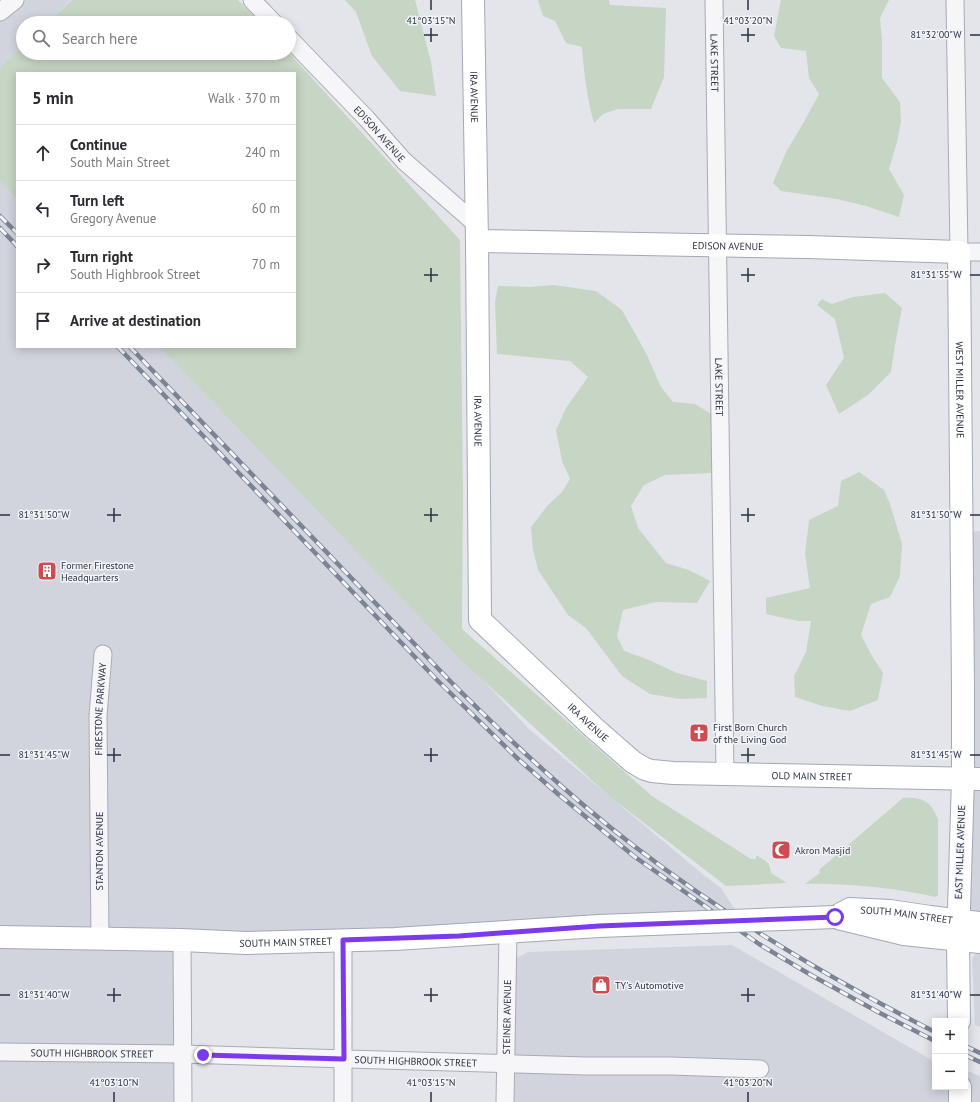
<!DOCTYPE html>
<meta charset="utf-8">
<style>
body{margin:0;font-family:"PT Sans",sans-serif;background:#f7f7f7;color:#2b2b33}
.controls{position:absolute;right:12px;bottom:12px;display:grid;overflow:hidden;border-radius:0px;box-shadow:0 2px 10px #0003}
.controls button{width:36px;height:36px;display:grid;place-items:center;padding:0;border:0;border-bottom:1px solid #e1e1e2;background:#fff;color:#2b2b33;font:20px sans-serif}
.stop{position:absolute;width:12px;height:12px;margin:-9px;border:3px solid #7c3aed;border-radius:50%;background:#fff}
.stop.end{background:#7c3aed;border-color:#fff;box-shadow:0 1px 4px #0008}
.list{margin:0;padding:0;list-style:none}
h2{display:flex;justify-content:space-between;align-items:center;height:52px;margin:0;padding:0 16px;font-size:17px}
h2 small{font-size:13px;font-weight:400;color:#7c7c81}
.list li{display:grid;grid-template-columns:26px 1fr auto;gap:12px;align-items:center;box-sizing:border-box;height:56px;padding:0 16px;border-top:1px solid #e1e1e2}
.list b{display:block;font-size:15px;white-space:nowrap}
.list p{margin:0;font-size:13px;white-space:nowrap;color:#7c7c81}
.list em{font-size:13px;font-style:normal;color:#7c7c81}
.icon{flex:none;width:22px;height:22px;fill:none;stroke:currentColor;stroke-width:2;stroke-linecap:round;stroke-linejoin:round}
.map{position:relative;flex:none;width:980px;height:1102px;overflow:hidden}
.search{position:absolute;background:#fff;box-shadow:0 2px 10px #0003;left:16px;top:16px;width:280px;height:44px;display:flex;align-items:center;gap:10px;box-sizing:border-box;padding:0 14px;border-radius:22px;color:#7c7c81;font-size:15px}
.panel{position:absolute;background:#fff;box-shadow:0 2px 10px #0003;left:16px;top:72px;width:280px;height:276px;border-radius:0px}
.map>svg:first-child{display:block}
</style>
<div class="map">
<svg width="980" height="1102" viewBox="0 0 980 1102">
<rect width="100%" height="100%" fill="#e3e5eb"/>
<g fill="#d1d4dd">
<path d="M 0,0 L 71,0 L 47,23 L 23,23 L 23,46 L 0,68 Z"/>
<path d="M 0,153 L 17,172 L 17,347 L 180,347 L 445,640 L 529,729 L 705,876 L 721,888 L 743,922 L 182,941 L 183,1102 L 0,1102 Z"/>
<path d="M 980,531 L 980,779 L 963,779 L 961,532 Z"/>
<path d="M 967,784 L 980,784 L 980,919 L 961,917 Z"/>
<path d="M 732,945 L 935,1062 L 935,1087 L 948,1087 L 949,1102 L 513,1102 L 515,959 L 528,952 Z"/>
<path d="M 978,950 L 980,950 L 980,1027 L 975,1025 L 972,959 Z"/>
<path d="M 965,1070 L 980,1076 L 980,1102 L 960,1102 L 965,1087 Z"/>
</g>
<g fill="#c7d5c4">
<path d="M 72,0 L 238,0 L 261,23 L 47,23 Z"/>
<path d="M 345,0 L 415,0 L 431,62 L 436,96 L 400,91 L 372,56 L 356,12 Z"/>
<path d="M 538,0 L 609,0 L 610,5 L 666,8 L 664,77 L 651,109 L 618,109 L 603,114 L 594,123 C 587,98 584,73 582,47 L 566,43 L 555,21 L 543,16 Z"/>
<path d="M 781,0 L 889,0 L 880,18 L 882,41 L 882,78 L 900,102 L 901,122 L 897,142 L 889,169 L 904,195 L 899,217 L 866,206 L 837,199 L 781,191 L 773,183 L 786,152 L 805,120 L 819,94 L 809,78 L 806,51 L 781,48 L 774,36 Z"/>
<path d="M 23,46 L 23,53 L 289,53 L 460,240 L 463,494 L 462,629 L 652,796 L 751,859 L 756,859 L 756,855 C 765,861 770,861 771,873 L 787,883 L 726,886 L 609,796 L 461,660 L 160,347 L 295,347 L 295,73 L 17,73 L 17,199 L 0,181 L 0,68 Z"/>
<path d="M 554,285 L 596,291 L 622,310 L 647,355 L 661,387 L 673,402 L 695,404 L 711,414 L 714,443 L 711,473 L 665,475 L 644,485 L 631,506 L 638,528 L 666,563 L 689,570 L 710,581 L 697,603 L 656,602 L 623,610 L 617,636 L 624,651 L 649,660 L 677,673 L 707,681 L 707,698 L 680,699 L 650,694 L 622,676 L 586,628 L 568,615 L 538,570 L 533,550 L 531,527 L 548,505 L 562,492 L 570,479 L 562,461 L 556,430 L 566,408 L 588,377 L 570,361 L 497,354 L 495,302 L 498,286 L 531,287 Z"/>
<path d="M 885,293 L 902,308 L 895,345 L 891,372 L 868,395 L 839,414 L 826,385 L 844,358 L 835,319 L 817,305 L 822,299 L 832,304 L 853,297 Z"/>
<path d="M 859,472 L 884,490 L 890,504 L 902,544 L 900,576 L 890,597 L 871,604 L 861,635 L 872,656 L 883,673 L 878,700 L 850,711 L 822,706 L 795,697 L 794,676 L 806,652 L 811,621 L 798,621 L 766,614 L 766,598 L 810,588 L 805,554 L 809,520 L 838,506 L 841,481 Z"/>
<path d="M 903,798 C 922,797 930,800 938,819 L 938,895 L 936,897 C 892,888 849,883 805,884 L 820,873 L 819,870 Z"/>
</g>
<g fill="none" stroke-linecap="round" stroke-linejoin="round">
<defs>
<g id="minor">
<path d="M 252,0 L 274,23"/>
<path id="s1" d="M 714,0 L 725,774"/>
<path d="M 955,0 L 959,252 L 980,252"/>
<path d="M 0,12 L 15,0"/>
<path id="s2" d="M 289,38 L 367,119 L 404,161 L 476,224"/>
<path id="s3" d="M 100,939 L 98,716 L 103,654"/>
<path d="M 182,940 L 183,1102"/>
<path d="M 343,940 L 343,1102"/>
<path id="s4" d="M 0,1052 L 182,1054 L 586,1066 L 671,1066 L 760,1069"/>
<path id="s5" d="M 505,1102 L 508,932"/>
</g>
<g id="major">
<path id="s6" d="M 473,0 L 477,241 L 480,620 L 593,727 L 633,762 L 645,769 L 652,771 L 673,773 L 980,779"/>
<path id="s7" d="M 477,241 L 808,247 L 959,252 L 963,688 L 963,779 L 958,940 L 959,1021"/>
<path id="s8" d="M 835,917 L 850,909 L 890,911 L 930,917 L 980,923"/>
<path d="M 838,918 L 904,934 L 980,942"/>
<path id="s9" d="M 0,937 L 182,940 L 246,943 L 395,939 L 599,926 L 678,923"/>
<path d="M 960,1087 L 960,1102"/>
</g>
</defs>
<use href="#minor" stroke="#a8abb5" stroke-width="19"/>
<use href="#major" stroke="#a2a8b6" stroke-width="24"/>
<use href="#minor" stroke="#f6f6f9" stroke-width="17"/>
<use href="#major" stroke="#fff" stroke-width="22"/>
<defs>
<g id="rail">
<path d="M 0,216 L 17,233"/>
<path d="M 0,228 L 17,246"/>
<path d="M 118,347 L 437,680 L 517,758 L 558,794 L 635,857 L 759,944 L 811,975 L 878,1012 L 935,1041"/>
<path d="M 130,347 L 450,681 C 508,739 569,796 634,846 C 728,918 830,979 935,1032"/>
<path d="M 965,1046 L 980,1053"/>
<path d="M 965,1055 L 980,1062"/>
</g>
</defs>
<use href="#rail" stroke="#7c8394" stroke-width="4.5"/>
<use href="#rail" stroke="#f3f4f8" stroke-width="3" stroke-dasharray="9" stroke-linecap="butt"/>
<defs>
<path id="major-bridge" d="M 678,923 L 835,917"/>
</defs>
<use href="#major-bridge" stroke="#a2a8b6" stroke-width="24" stroke-linecap="butt"/>
<use href="#major-bridge" stroke="#fff" stroke-width="22"/>
</g>
<g fill="none" stroke-linecap="round" stroke-linejoin="round">
<path stroke="#7c3aed" stroke-width="5" d="M 203,1055 L 344,1059 L 343,940 L 459,936 L 599,926 L 835,917"/>
</g>
<path fill="none" stroke="#2b3143" stroke-width="1.5" d="M 431,0 L 431,10M 748,0 L 748,10M 431,28 L 431,42M 748,28 L 748,42M 424,35 L 438,35M 741,35 L 755,35M 970,35 L 980,35M 431,268 L 431,282M 748,268 L 748,282M 424,275 L 438,275M 741,275 L 755,275M 970,275 L 980,275M 114,508 L 114,522M 431,508 L 431,522M 748,508 L 748,522M 0,515 L 10,515M 107,515 L 121,515M 424,515 L 438,515M 741,515 L 755,515M 970,515 L 980,515M 114,748 L 114,762M 431,748 L 431,762M 748,748 L 748,762M 0,755 L 10,755M 107,755 L 121,755M 424,755 L 438,755M 741,755 L 755,755M 970,755 L 980,755M 114,988 L 114,1002M 431,988 L 431,1002M 748,988 L 748,1002M 0,995 L 10,995M 107,995 L 121,995M 424,995 L 438,995M 741,995 L 755,995M 970,995 L 980,995M 114,1092 L 114,1102M 431,1092 L 431,1102M 748,1092 L 748,1102"/>
<defs>
<symbol id="building-square" viewBox="-11 -11 22 22"><rect x="-9" y="-9" width="18" height="18" rx="4" fill="#cd4b51" stroke="#f3f4f8"/><path d="M-4-6H4V6H1V3H-1V6H-4ZM-2.5-4.3h1.7v1.8h-1.7ZM.8-4.3h1.7v1.8H.8ZM-2.5-1h1.7V.8h-1.7ZM.8-1h1.7V.8H.8Z" fill="#fff"/></symbol>
<symbol id="church-square" viewBox="-11 -11 22 22"><rect x="-9" y="-9" width="18" height="18" rx="4" fill="#cd4b51" stroke="#f3f4f8"/><path d="M-1.2-6h2.4v3.5h3.3v2.4h-3.3V6h-2.4V-.1h-3.3v-2.4h3.3Z" fill="#fff"/></symbol>
<symbol id="mosque-square" viewBox="-11 -11 22 22"><rect x="-9" y="-9" width="18" height="18" rx="4" fill="#cd4b51" stroke="#f3f4f8"/><path d="M3.5-4.9A6 6 0 1 0 3.5 4.9A5 5 0 1 1 3.5-4.9Z" fill="#fff"/></symbol>
<symbol id="shop-square" viewBox="-11 -11 22 22"><rect x="-9" y="-9" width="18" height="18" rx="4" fill="#cd4b51" stroke="#f3f4f8"/><path d="M-5-2.5h2.3a2.7 3.5 0 0 1 5.4 0H5L5.5 6h-11ZM-1.5-2.5h3a1.5 2.3 0 0 0-3 0Z" fill="#fff"/></symbol>
</defs>
<g fill-rule="evenodd">
<use href="#building-square" x="36" y="560" width="22" height="22"/>
<use href="#church-square" x="688" y="722" width="22" height="22"/>
<use href="#mosque-square" x="770" y="839" width="22" height="22"/>
<use href="#shop-square" x="590" y="974" width="22" height="22"/>
</g>
<g text-anchor="middle" dominant-baseline="central" stroke-width="3" stroke-linejoin="round" paint-order="stroke">
<g font-size="10" fill="#2b3143" stroke="#f3f4f8">
<text stroke="none"><textPath href="#s1" startOffset="63">LAKE STREET</textPath></text>
<text stroke="none"><textPath href="#s6" startOffset="97">IRA AVENUE</textPath></text>
<text stroke="none"><textPath href="#s2" startOffset="132">EDISON AVENUE</textPath></text>
<text stroke="none"><textPath href="#s7" startOffset="251">EDISON AVENUE</textPath></text>
<text stroke="none"><textPath href="#s1" startOffset="387">LAKE STREET</textPath></text>
<text stroke="none"><textPath href="#s7" startOffset="620">WEST MILLER AVENUE</textPath></text>
<text stroke="none"><textPath href="#s6" startOffset="421">IRA AVENUE</textPath></text>
<text stroke="none"><textPath href="#s3" startOffset="230">FIRESTONE PARKWAY</textPath></text>
<text stroke="none"><textPath href="#s6" startOffset="769">IRA AVENUE</textPath></text>
<text stroke="none"><textPath href="#s6" startOffset="1010">OLD MAIN STREET</textPath></text>
<text transform="translate(99 851) rotate(-90)">STANTON AVENUE</text>
<text transform="translate(960 852) rotate(-88)">EAST MILLER AVENUE</text>
<text stroke="none"><textPath href="#s8" startOffset="74">SOUTH MAIN STREET</textPath></text>
<text stroke="none"><textPath href="#s9" startOffset="286">SOUTH MAIN STREET</textPath></text>
<text stroke="none"><textPath href="#s5" startOffset="85">STEINER AVENUE</textPath></text>
<text stroke="none"><textPath href="#s4" startOffset="92">SOUTH HIGHBROOK STREET</textPath></text>
<text stroke="none"><textPath href="#s4" startOffset="416">SOUTH HIGHBROOK STREET</textPath></text>
</g>
<g font-size="10" fill="#2b3143" stroke="#f3f4f8" text-anchor="start">
<text x="61" y="565">Former Firestone<tspan x="61" dy="12">Headquarters</tspan></text>
<text x="713" y="727">First Born Church<tspan x="713" dy="12">of the Living God</tspan></text>
<text x="795" y="850">Akron Masjid</text>
<text x="615" y="985">TY's Automotive</text>
</g>
</g>
<g font-size="10" text-anchor="middle" fill="#2b3143" stroke="#f3f4f8" stroke-width="3" stroke-linejoin="round" paint-order="stroke">
<text x="431" y="24">41°03'15"N</text>
<text x="748" y="24">41°03'20"N</text>
<text x="936" y="38">81°32'00"W</text>
<text x="936" y="278">81°31'55"W</text>
<text x="44" y="518">81°31'50"W</text>
<text x="936" y="518">81°31'50"W</text>
<text x="936" y="758">81°31'45"W</text>
<text x="44" y="758">81°31'45"W</text>
<text x="44" y="998">81°31'40"W</text>
<text x="936" y="998">81°31'40"W</text>
<text x="114" y="1086">41°03'10"N</text>
<text x="431" y="1086">41°03'15"N</text>
<text x="748" y="1086">41°03'20"N</text>
</g>
</svg>
<div class="controls">
<button>+</button>
<button>−</button>
</div>
<div class="stop" style="left:835px;top:917px"></div>
<div class="stop end" style="left:203px;top:1055px"></div>
<div class="search"><svg class="icon" aria-label="search" viewBox="0 0 24 24"><circle cx="10" cy="10" r="6"/><path d="M15 15l6 6"/></svg>Search here</div>
<section class="panel">
<h2>5 min<small>Walk · 370 m</small></h2>
<ul class="list">
<li><svg class="icon" aria-label="ahead" viewBox="0 0 24 24"><path d="M12 20V5M6 11l6-6 6 6"/></svg><div><b>Continue</b><p>South Main Street</p></div><em>240 m</em></li>
<li><svg class="icon" aria-label="left" viewBox="0 0 24 24"><path d="M17 20v-9H6M10 6l-5 5 5 5"/></svg><div><b>Turn left</b><p>Gregory Avenue</p></div><em>60 m</em></li>
<li><svg class="icon" aria-label="right" viewBox="0 0 24 24"><path d="M7 20v-9h11M14 6l5 5-5 5"/></svg><div><b>Turn right</b><p>South Highbrook Street</p></div><em>70 m</em></li>
<li><svg class="icon" aria-label="arrive" viewBox="0 0 24 24"><path d="M6 21V4h12l-3 4 3 4H6"/></svg><div><b>Arrive at destination</b></div></li>
</ul>
</section>
</div>
